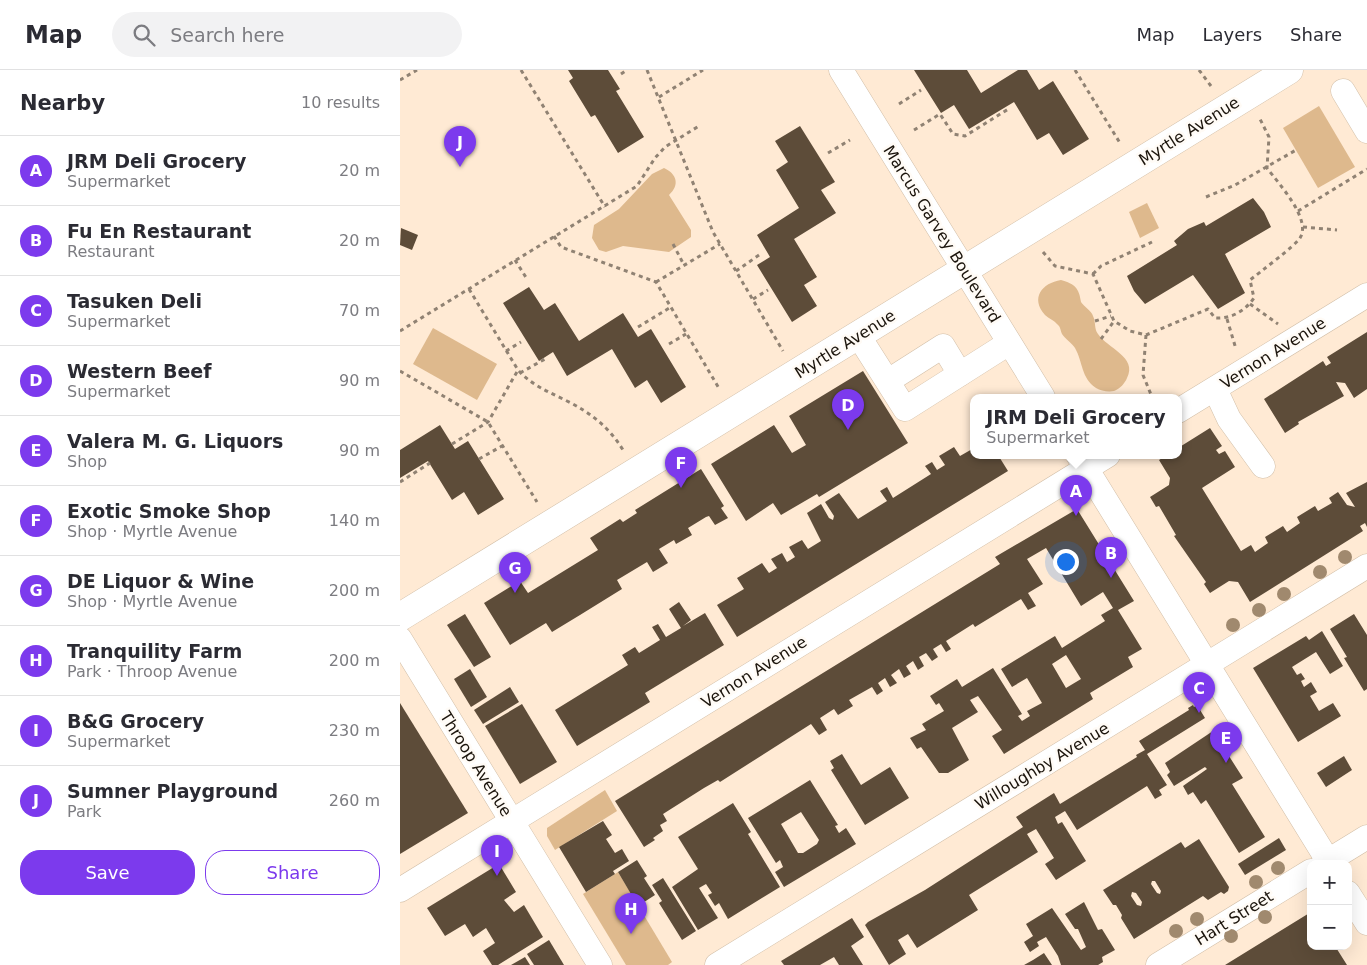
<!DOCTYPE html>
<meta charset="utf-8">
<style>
body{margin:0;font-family:"DejaVu Sans",sans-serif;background:#f2f2f3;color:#2b2b33}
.controls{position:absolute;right:15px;bottom:15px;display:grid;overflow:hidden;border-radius:10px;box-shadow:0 5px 20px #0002}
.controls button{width:45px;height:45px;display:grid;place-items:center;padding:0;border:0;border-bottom:1px solid #e1e1e2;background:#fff;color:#2b2b33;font:25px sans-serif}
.you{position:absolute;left:665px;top:491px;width:18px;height:18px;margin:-12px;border:4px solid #fff;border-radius:50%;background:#1a73e8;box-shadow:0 0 0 8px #1a73e833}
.badge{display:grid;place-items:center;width:32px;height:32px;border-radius:50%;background:#7c3aed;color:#fff;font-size:16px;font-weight:700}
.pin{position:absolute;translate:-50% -41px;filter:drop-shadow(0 1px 2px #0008)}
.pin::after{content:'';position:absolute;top:26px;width:18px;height:15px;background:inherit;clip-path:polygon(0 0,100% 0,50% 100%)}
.popup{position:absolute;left:570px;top:324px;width:212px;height:65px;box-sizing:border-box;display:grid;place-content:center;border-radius:10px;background:#fff;filter:drop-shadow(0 1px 4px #0005);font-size:16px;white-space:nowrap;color:#7c7c81}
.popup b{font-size:19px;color:#2b2b33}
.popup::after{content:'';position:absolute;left:50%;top:100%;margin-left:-10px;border:10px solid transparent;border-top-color:#fff}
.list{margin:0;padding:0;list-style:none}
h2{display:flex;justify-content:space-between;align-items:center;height:65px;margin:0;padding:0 20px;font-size:21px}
h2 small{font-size:16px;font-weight:400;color:#7c7c81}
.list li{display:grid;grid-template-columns:32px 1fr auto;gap:15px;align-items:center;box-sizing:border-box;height:70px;padding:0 20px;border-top:1px solid #e1e1e2}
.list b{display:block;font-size:19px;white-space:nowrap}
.list p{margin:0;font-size:16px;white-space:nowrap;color:#7c7c81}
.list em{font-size:16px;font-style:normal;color:#7c7c81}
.actions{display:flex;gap:10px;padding:15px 20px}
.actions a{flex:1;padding:11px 0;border:1px solid #7c3aed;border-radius:20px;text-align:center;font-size:18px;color:#7c3aed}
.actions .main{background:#7c3aed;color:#fff}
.icon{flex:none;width:28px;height:28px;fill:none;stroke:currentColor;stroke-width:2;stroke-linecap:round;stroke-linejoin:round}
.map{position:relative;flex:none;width:967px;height:895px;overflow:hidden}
header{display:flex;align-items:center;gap:30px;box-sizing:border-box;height:70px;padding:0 25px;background:#fff;border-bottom:1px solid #e1e1e2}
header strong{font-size:24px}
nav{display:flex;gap:28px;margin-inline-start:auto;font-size:18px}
.search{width:350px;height:45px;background:#f2f2f3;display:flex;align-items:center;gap:12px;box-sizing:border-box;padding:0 18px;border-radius:28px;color:#7c7c81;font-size:19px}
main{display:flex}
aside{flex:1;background:#fff}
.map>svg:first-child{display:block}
</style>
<header>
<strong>Map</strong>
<div class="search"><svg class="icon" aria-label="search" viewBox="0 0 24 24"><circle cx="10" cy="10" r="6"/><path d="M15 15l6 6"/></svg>Search here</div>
<nav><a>Map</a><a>Layers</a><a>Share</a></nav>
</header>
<main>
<aside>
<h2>Nearby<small>10 results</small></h2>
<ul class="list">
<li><span class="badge">A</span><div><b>JRM Deli Grocery</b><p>Supermarket</p></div><em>20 m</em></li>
<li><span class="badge">B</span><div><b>Fu En Restaurant</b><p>Restaurant</p></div><em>20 m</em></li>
<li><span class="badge">C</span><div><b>Tasuken Deli</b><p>Supermarket</p></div><em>70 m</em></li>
<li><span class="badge">D</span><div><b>Western Beef</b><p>Supermarket</p></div><em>90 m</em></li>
<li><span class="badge">E</span><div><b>Valera M. G. Liquors</b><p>Shop</p></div><em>90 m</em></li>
<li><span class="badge">F</span><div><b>Exotic Smoke Shop</b><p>Shop · Myrtle Avenue</p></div><em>140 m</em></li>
<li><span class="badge">G</span><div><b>DE Liquor &amp; Wine</b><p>Shop · Myrtle Avenue</p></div><em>200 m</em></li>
<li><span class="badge">H</span><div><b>Tranquility Farm</b><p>Park · Throop Avenue</p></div><em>200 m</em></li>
<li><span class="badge">I</span><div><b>B&amp;G Grocery</b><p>Supermarket</p></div><em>230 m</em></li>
<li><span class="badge">J</span><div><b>Sumner Playground</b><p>Park</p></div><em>260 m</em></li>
</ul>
<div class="actions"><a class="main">Save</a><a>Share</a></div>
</aside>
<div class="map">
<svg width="967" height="895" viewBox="0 0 967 895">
<rect width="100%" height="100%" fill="#ffead4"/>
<g fill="#deb98d">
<path d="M 919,36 L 955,97 L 918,118 L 883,58 Z"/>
<path d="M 264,98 C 277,104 280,115 269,125 L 291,160 L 291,167 L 269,182 L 223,176 L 206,182 L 199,180 L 192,168 L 194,155 L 219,139 L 252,104 Z"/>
<path d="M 747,133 L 759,158 L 740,168 L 729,142 Z"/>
<path d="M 661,210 C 675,214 679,218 681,232 C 684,237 692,241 693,246 C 696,252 694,259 698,264 C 707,278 738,287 727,308 C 725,313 720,319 714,321 C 708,322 701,321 696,318 C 681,308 683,292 675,278 C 672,273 665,269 662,264 C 660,260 661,257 657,254 C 654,250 649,249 645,245 C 630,228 642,213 661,210 Z"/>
<path d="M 33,258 L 97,294 L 77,330 L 13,294 Z"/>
<path d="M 205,720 L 217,741 L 155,780 L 147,766 L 147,758 Z"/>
<path d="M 218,802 L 272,892 L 268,895 L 226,895 L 183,824 Z"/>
</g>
<g fill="#5d4c39" fill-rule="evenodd">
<path d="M 168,0 L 208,0 L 220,19 L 216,21 L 244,67 L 218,83 L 195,45 L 191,47 L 169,11 L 173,8 Z"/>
<path d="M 514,0 L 567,0 L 581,23 L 618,0 L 627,0 L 639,20 L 653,11 L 689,69 L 663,85 L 649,63 L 637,70 L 614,32 L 569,59 L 554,35 L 541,43 Z"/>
<path d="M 400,56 L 435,112 L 421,120 L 436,143 L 394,169 L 417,207 L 404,215 L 417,236 L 392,252 L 357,195 L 370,187 L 357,165 L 399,138 L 376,100 L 388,92 L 375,71 Z"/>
<path d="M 853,128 L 864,142 L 871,157 L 825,184 L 845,223 L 818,239 L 793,205 L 745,234 L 734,221 L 727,206 L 777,175 L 774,171 L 788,159 L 804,152 L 806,156 Z"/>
<path d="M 1,158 L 18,165 L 12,180 L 0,175 Z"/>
<path d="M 129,217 L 144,240 L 155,233 L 179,271 L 223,243 L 238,267 L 251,259 L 286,317 L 261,333 L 247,310 L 235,318 L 212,279 L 167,306 L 153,282 L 139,291 L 103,233 Z"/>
<path d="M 967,262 L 967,319 L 954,328 L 945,313 L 936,312 L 944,326 L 898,352 L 899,354 L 885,363 L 864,329 L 923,291 L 926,296 L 931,293 L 927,287 Z"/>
<path d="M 463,301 L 508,373 L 419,427 L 417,424 L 381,445 L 373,433 L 346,451 L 311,394 L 374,355 L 392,383 L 406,375 L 389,346 Z"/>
<path d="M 40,355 L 55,379 L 68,371 L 104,429 L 78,445 L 64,422 L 52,430 L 28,391 L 0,408 L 0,380 Z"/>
<path d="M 810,358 L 822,376 L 816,380 L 819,384 L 825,381 L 835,397 L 802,418 L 841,481 L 851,475 L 855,482 L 868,473 L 865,467 L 883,456 L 887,462 L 900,453 L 897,447 L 915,436 L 918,441 L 932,433 L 929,428 L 938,422 L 947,435 L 955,437 L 946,423 L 967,412 L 967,457 L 965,453 L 960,456 L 963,461 L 850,532 L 838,512 L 829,511 L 810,523 L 804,514 L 806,512 L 774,466 L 776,465 L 759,436 L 756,437 L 750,427 L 769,415 L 770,408 L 759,390 L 767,385 L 778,385 L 778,378 Z"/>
<path d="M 554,377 L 560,386 L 574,378 L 574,385 L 598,385 L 608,401 L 337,567 L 317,535 L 344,519 L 337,508 L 362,493 L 369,503 L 377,498 L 371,489 L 382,483 L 387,492 L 395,487 L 389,477 L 402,470 L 408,479 L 421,471 L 407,443 L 421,434 L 429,448 L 433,450 L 434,446 L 425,432 L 439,423 L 458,449 L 487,431 L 480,421 L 487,417 L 493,428 L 531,404 L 525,396 L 532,392 L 537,400 L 545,395 L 539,386 Z"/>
<path d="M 301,399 L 324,436 L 321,438 L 328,448 L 315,455 L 309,446 L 306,447 L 288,458 L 292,465 L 276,474 L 274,470 L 259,479 L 268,493 L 253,502 L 247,492 L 217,510 L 222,519 L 180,545 L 152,562 L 146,553 L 110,575 L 84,533 L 120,511 L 128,523 L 198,480 L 190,468 L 220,449 L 223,452 L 237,443 L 235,440 Z"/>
<path d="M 677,439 L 734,531 L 718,540 L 742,579 L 728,587 L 733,597 L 690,623 L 693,629 L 604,684 L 592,666 L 602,660 L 578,626 L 570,630 L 578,642 L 552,658 L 569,690 L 548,703 L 539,703 L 521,677 L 517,679 L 510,668 L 526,660 L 522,654 L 544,641 L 539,633 L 536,635 L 530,626 L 557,609 L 562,617 L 593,598 L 622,644 L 618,646 L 622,651 L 630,646 L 627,641 L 642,633 L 627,608 L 612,617 L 601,599 L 655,566 L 662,578 L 705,551 L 701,545 L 713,538 L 703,522 L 681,536 L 646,478 L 627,489 L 643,514 L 628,523 L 636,536 L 628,540 L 621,529 L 575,557 L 573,554 L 546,571 L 551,579 L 546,582 L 541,574 L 533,579 L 538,587 L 532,591 L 526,583 L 519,587 L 524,596 L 518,600 L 513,591 L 506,596 L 511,604 L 504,608 L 499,599 L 491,605 L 497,613 L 490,617 L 485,608 L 478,613 L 483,621 L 477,625 L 472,617 L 449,630 L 453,636 L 438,645 L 434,639 L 420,648 L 427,660 L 419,665 L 411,654 L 320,712 L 318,710 L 304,718 L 263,744 L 267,751 L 260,755 L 263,761 L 253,768 L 255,770 L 244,777 L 215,731 L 600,494 L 595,487 ZM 666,585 L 681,609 L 666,618 L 652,594 Z"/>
<path d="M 279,532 L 291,550 L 283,556 L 305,543 L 324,575 L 245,623 L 250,632 L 177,676 L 155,640 L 228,595 L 222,585 L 235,577 L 239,583 L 260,570 L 252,557 L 258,554 L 266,567 L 281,558 L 269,539 Z"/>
<path d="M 65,544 L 91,587 L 74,597 L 47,555 Z"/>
<path d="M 954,544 L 967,565 L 967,619 L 964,621 L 944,588 L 947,587 L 930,559 Z"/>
<path d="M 922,561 L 943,596 L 930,604 L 916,582 L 892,597 L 897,605 L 901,603 L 905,609 L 901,611 L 904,617 L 911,612 L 917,622 L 910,626 L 919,641 L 933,633 L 941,646 L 898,672 L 853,598 L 906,566 L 909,570 Z"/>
<path d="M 70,599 L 87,627 L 71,637 L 54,609 Z"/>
<path d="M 110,617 L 119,632 L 83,654 L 74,640 Z"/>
<path d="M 0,633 L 68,743 L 0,784 Z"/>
<path d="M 122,634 L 157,692 L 120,714 L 85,656 Z"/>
<path d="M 793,635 L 794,637 L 797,635 L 805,648 L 747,684 L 767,715 L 759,720 L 762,725 L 755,729 L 747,716 L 677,760 L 665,741 L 655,747 L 658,754 L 662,752 L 686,791 L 656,810 L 645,794 L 654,788 L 636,759 L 627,764 L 638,782 L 569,825 L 578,840 L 517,878 L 508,864 L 498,870 L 506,884 L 489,895 L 465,855 L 468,852 L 525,820 L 623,757 L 616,747 L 654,723 L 660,734 L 737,687 L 736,685 L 745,680 L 739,671 L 789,640 L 788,638 Z"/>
<path d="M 813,661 L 843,708 L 832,714 L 865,767 L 839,783 L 806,730 L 801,734 L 793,722 L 788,725 L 783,716 L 807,699 L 805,697 L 774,716 L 767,705 L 770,702 L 765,693 Z"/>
<path d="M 442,684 L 461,715 L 490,697 L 509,728 L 465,755 L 431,700 L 434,698 L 430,691 Z"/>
<path d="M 944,686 L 952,700 L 926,717 L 917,703 Z"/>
<path d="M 410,710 L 438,755 L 435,756 L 439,763 L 446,758 L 456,774 L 384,817 L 375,802 L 383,797 L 380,790 L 376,793 L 348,748 ZM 401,742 L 419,770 L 417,774 L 403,783 L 398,783 L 381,754 Z"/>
<path d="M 333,733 L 351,762 L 348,764 L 380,817 L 328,849 L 319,833 L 315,836 L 308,825 L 312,823 L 306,814 L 299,818 L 318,848 L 298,860 L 272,817 L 298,799 L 278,767 Z"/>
<path d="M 203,751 L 212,765 L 206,769 L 215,783 L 222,779 L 229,791 L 213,801 L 215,804 L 186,822 L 159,777 Z"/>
<path d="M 879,768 L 886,780 L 845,805 L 838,794 Z"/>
<path d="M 799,769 L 829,817 L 828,821 L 824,824 L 821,822 L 808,830 L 803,826 L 734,869 L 721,848 L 722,845 L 716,835 L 713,835 L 703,820 L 781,772 L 785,778 ZM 752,811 L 755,811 L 761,821 L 760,824 L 757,823 L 751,814 ZM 732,822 L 736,823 L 742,832 L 741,836 L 737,835 L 731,826 Z"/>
<path d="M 237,790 L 247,806 L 244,808 L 255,825 L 238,836 L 218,802 Z"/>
<path d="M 99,794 L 116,822 L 104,830 L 114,842 L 124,835 L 143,867 L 98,895 L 92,895 L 83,881 L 95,873 L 86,858 L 73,867 L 65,854 L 45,866 L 27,838 Z"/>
<path d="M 263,808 L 296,861 L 282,870 L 259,833 L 262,831 L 252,815 Z"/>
<path d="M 684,832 L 698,860 L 702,859 L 715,880 L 702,887 L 703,892 L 698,895 L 661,895 L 658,886 L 646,867 L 637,872 L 639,876 L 630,882 L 624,872 L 633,866 L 626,854 L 652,838 L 681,880 L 686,877 L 678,859 L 675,859 L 665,844 Z"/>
<path d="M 911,842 L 911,876 L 935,876 L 947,895 L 825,895 Z"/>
<path d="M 452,848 L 464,867 L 451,876 L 463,895 L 439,895 L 434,887 L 420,895 L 384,895 L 381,891 Z"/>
<path d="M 149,870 L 164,895 L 134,895 L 127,884 Z"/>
<path d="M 644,883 L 652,895 L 624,895 L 633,890 Z"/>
<path d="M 125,887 L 130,895 L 111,895 Z"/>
</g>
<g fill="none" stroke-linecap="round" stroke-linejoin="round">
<defs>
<g id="minor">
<path d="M 441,0 L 643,327"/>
<path d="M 943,21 L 967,61"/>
<path d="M 458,265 L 505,339 L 609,273"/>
<path d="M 488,311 L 543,276 L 560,304"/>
<path d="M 815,319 L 829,349 L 863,396"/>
<path d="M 778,341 L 967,225"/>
<path d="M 678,385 L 930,794"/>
<path d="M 0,569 L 200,895"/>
<path d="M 923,794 L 967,767"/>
<path d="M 0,820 L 708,385"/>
<path d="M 948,823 L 967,853"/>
<path d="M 317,895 L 967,496"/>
<path d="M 758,895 L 911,801"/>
</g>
<path id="major" d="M 0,547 L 889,0"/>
</defs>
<use href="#minor" stroke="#d2bfa8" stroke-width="25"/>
<use href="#major" stroke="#d2bfa8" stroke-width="29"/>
<g stroke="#908273" stroke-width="3" stroke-dasharray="4 4" stroke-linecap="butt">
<path d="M 121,0 L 205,137"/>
<path d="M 247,0 L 313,162 L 383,281"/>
<path d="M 675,0 L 720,73"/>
<path d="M 799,0 L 811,16"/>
<path d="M 221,4 L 227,0"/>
<path d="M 0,10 L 17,0"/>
<path d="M 259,27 L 303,0"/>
<path d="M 499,34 L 521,20"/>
<path d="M 514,60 L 540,44 L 553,64 L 565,66 L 610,38"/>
<path d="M 428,83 L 450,70"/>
<path d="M 806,127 L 835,115 L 896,80"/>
<path d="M 898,141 L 967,99"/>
<path d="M 903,157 L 937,160"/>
<path d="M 154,166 L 161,177 L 256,212 L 320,320"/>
<path d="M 273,174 L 284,195"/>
<path d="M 643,182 L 655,196 L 693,204 L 714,251 L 730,261 L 746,265 L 808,239 L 815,248 C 831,249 845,241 854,228 L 850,210 C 860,202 895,176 900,168 C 912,149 878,113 867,98 L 869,67 L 859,47"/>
<path d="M 115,190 L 127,209"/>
<path d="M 336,201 L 362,183"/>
<path d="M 693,204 L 701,196 L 752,172"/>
<path d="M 256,212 L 320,174"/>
<path d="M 69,219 L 118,300 C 131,315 149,322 167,331 C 191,343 209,357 223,380"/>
<path d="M 353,229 L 368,220"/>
<path d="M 850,234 L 878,254"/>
<path d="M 827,249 L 836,279"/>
<path d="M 695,251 L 711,246"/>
<path d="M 238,257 L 271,237"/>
<path d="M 0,261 L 237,116 L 255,88 L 265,77 L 299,56"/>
<path d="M 746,265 L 743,305 L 752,327"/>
<path d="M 701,269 L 714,251"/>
<path d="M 269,274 L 286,264"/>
<path d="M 106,281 L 121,272"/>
<path d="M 0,301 L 88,352 L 137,432"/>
<path d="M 120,303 L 145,289"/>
<path d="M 52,374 L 88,352 L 118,300"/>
<path d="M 79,389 L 102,376"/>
<path d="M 0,412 L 30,393"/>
</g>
<use href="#minor" stroke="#fff" stroke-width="24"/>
<use href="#major" stroke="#fff" stroke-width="28"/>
</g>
<g fill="#a0896e">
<circle cx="945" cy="487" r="7"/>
<circle cx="920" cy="502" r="7"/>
<circle cx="884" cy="524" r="7"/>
<circle cx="859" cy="540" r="7"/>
<circle cx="833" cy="555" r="7"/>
<circle cx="878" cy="798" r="7"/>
<circle cx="856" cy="812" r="7"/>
<circle cx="865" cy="847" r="7"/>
<circle cx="797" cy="849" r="7"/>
<circle cx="776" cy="861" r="7"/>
<circle cx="831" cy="866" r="7"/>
</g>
<g text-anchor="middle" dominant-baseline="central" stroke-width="5" stroke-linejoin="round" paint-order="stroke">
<g font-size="16" fill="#1b140c" stroke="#fffbf6">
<text transform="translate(789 61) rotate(-32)">Myrtle Avenue</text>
<text transform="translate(542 164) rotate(58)">Marcus Garvey Boulevard</text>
<text transform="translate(445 274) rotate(-32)">Myrtle Avenue</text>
<text transform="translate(873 283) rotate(-32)">Vernon Avenue</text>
<text transform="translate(354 602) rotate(-32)">Vernon Avenue</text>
<text transform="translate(76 694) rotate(58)">Throop Avenue</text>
<text transform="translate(642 696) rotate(-31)">Willoughby Avenue</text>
<text transform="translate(834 848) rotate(-32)">Hart Street</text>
</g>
</g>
</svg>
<div class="controls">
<button>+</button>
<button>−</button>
</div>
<div class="you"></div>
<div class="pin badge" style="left:676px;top:446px">A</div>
<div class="popup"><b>JRM Deli Grocery</b>Supermarket</div>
<div class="pin badge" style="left:711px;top:508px">B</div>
<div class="pin badge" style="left:799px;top:643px">C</div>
<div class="pin badge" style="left:448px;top:360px">D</div>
<div class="pin badge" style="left:826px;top:693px">E</div>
<div class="pin badge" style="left:281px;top:418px">F</div>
<div class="pin badge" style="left:115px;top:523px">G</div>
<div class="pin badge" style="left:231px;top:864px">H</div>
<div class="pin badge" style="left:97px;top:806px">I</div>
<div class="pin badge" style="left:60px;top:97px">J</div>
</div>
</main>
